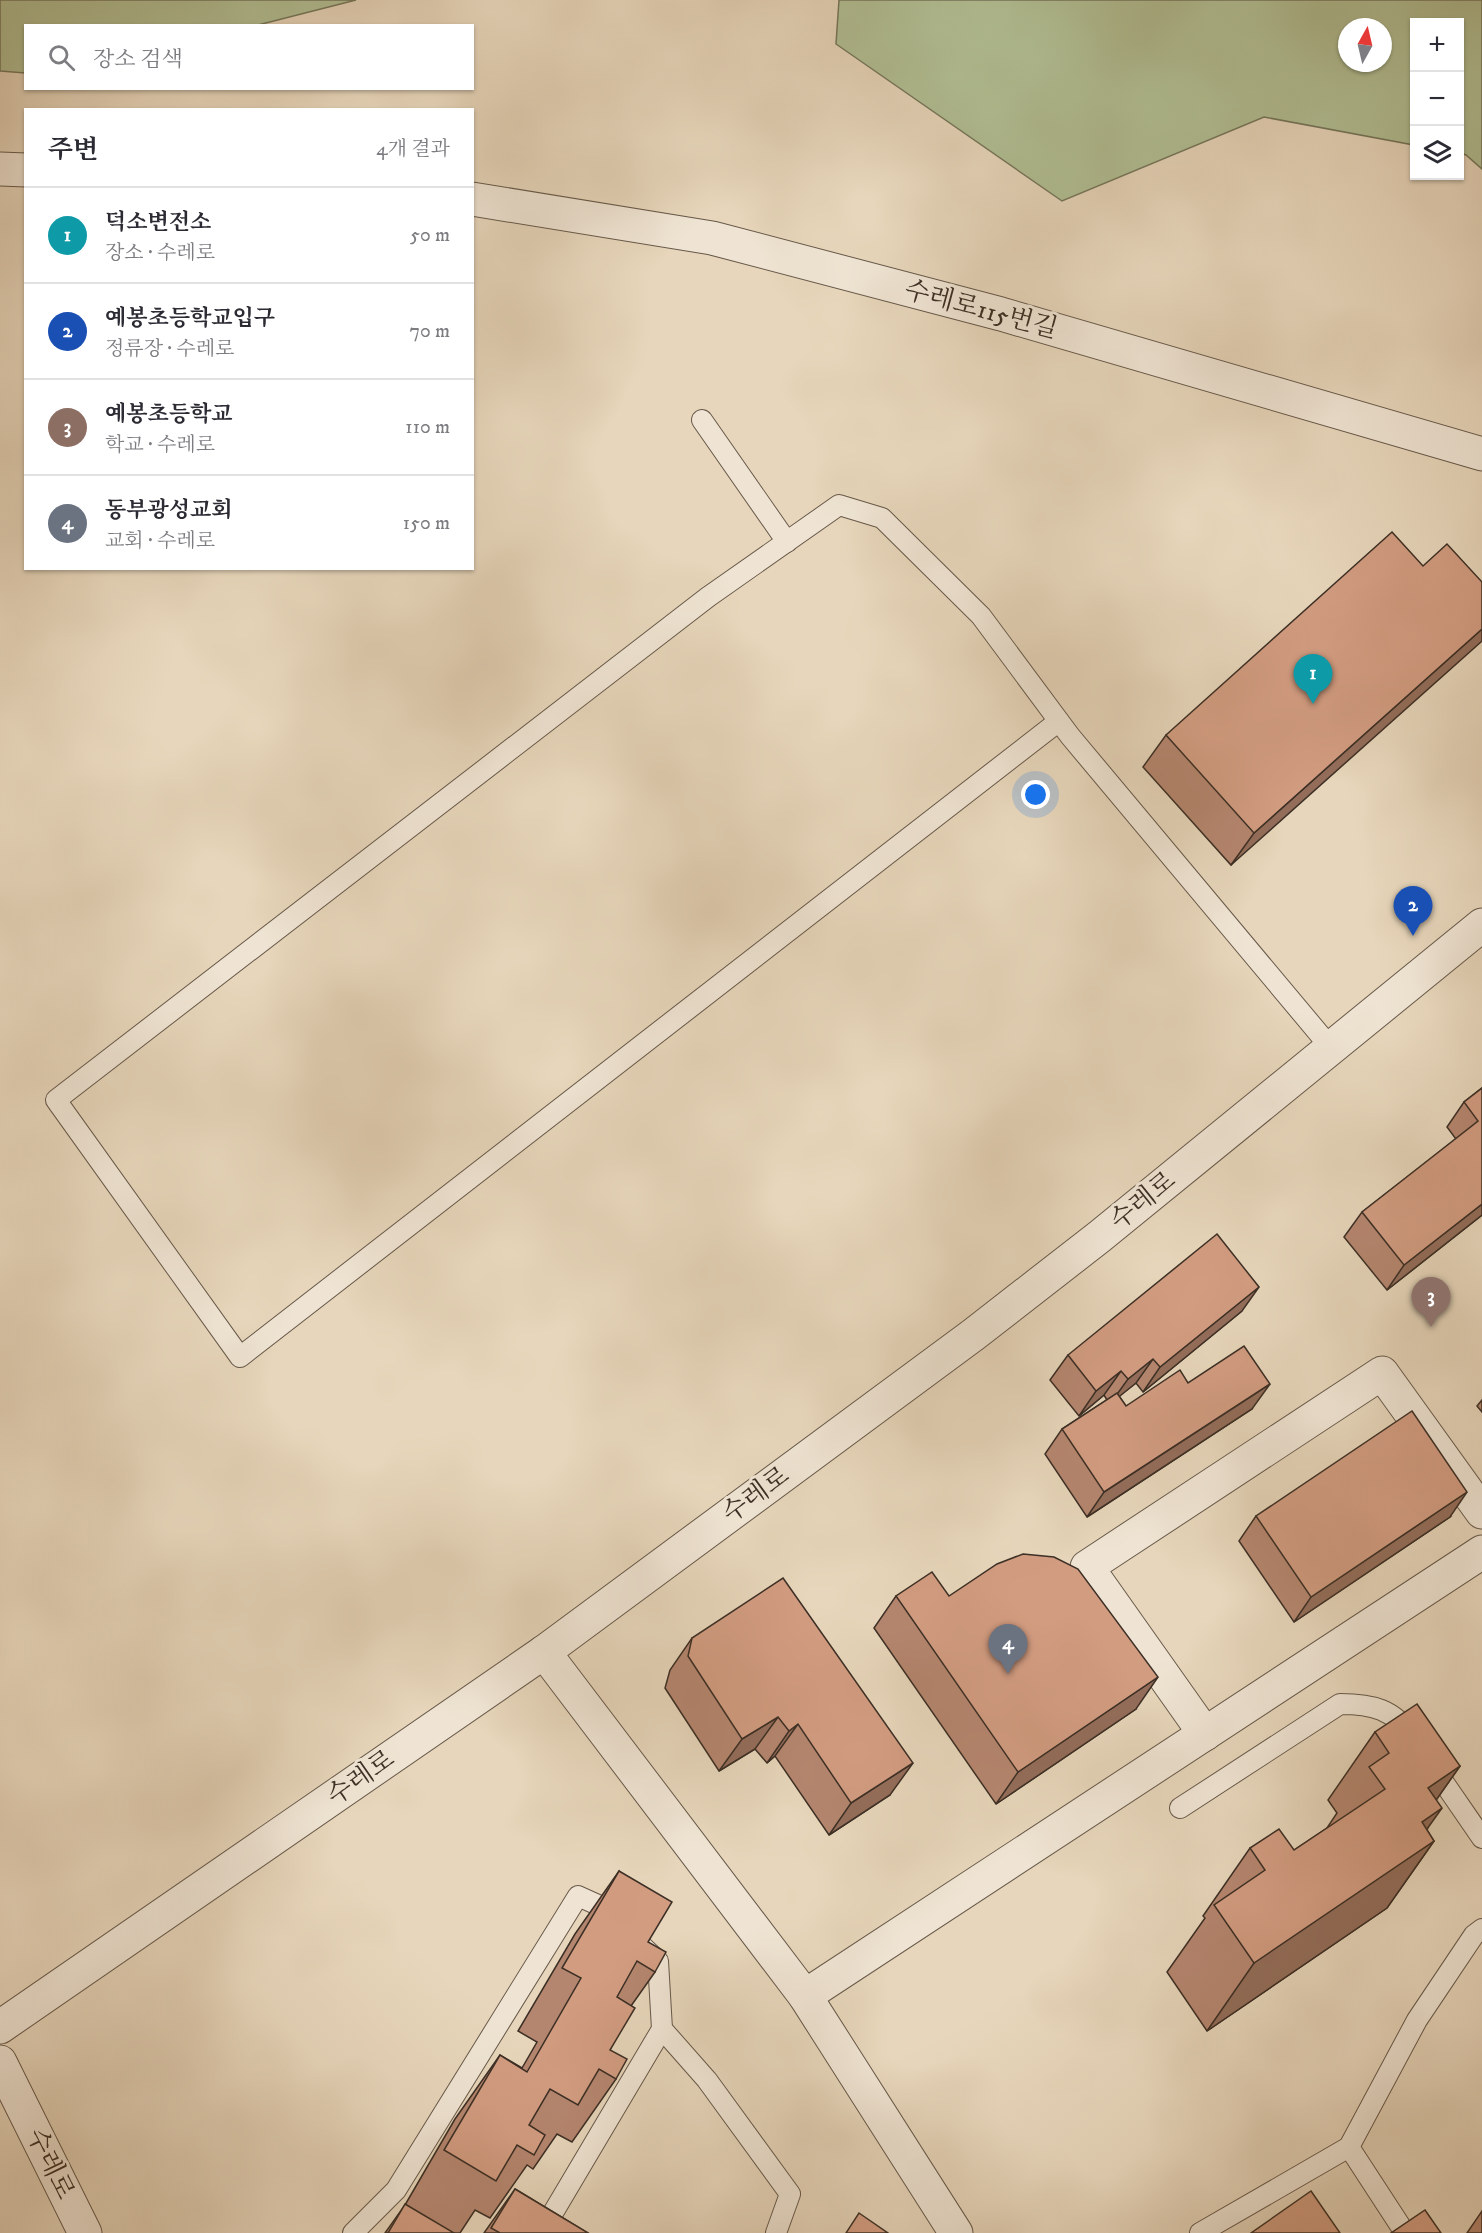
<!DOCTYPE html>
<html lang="ko">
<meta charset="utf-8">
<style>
body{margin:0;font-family:"IM FELL DW Pica","Noto Serif KR",serif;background:#f7f7f7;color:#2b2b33}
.controls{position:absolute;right:18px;top:18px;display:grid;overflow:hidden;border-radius:0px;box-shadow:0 2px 4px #0004}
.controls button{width:54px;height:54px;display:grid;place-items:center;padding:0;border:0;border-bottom:2px solid #e1e1e2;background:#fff;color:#2b2b33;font:30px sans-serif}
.compass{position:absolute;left:1338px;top:18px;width:54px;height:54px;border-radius:50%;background:#fff;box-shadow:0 2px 4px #0004;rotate:8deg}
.you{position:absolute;left:1036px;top:795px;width:21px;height:21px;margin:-15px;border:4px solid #fff;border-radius:50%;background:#1a73e8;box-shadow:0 0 0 9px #1a73e833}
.badge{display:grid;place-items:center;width:39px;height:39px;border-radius:50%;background:#ea580c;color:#fff;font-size:20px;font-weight:700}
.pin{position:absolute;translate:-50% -50px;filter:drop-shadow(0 2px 3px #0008)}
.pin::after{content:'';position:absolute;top:32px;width:21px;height:18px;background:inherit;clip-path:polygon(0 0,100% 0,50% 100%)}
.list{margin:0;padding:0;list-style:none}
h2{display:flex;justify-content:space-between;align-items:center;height:78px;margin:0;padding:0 24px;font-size:26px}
h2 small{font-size:20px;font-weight:400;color:#7c7c81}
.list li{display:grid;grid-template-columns:39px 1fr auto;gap:18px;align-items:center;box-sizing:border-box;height:96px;padding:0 24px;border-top:2px solid #e1e1e2}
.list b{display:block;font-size:22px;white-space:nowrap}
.list p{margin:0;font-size:20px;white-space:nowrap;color:#7c7c81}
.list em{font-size:20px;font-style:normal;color:#7c7c81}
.icon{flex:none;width:33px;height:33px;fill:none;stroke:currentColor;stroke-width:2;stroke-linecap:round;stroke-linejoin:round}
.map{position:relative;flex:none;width:1482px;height:2233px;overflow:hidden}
.search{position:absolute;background:#fff;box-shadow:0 2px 4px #0004;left:24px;top:24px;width:450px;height:66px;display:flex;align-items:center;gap:15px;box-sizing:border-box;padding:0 21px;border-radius:0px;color:#7c7c81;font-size:22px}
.panel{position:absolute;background:#fff;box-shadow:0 2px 4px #0004;left:24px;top:108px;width:450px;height:462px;border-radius:0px}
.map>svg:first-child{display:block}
</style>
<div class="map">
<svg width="1482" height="2233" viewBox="0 0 1482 2233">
<rect width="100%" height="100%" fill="#e7d6bb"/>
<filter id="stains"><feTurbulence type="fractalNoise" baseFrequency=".00333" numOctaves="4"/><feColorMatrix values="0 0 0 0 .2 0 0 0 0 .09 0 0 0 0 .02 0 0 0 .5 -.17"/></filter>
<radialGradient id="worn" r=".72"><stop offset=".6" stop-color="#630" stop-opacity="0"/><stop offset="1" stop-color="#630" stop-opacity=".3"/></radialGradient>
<g fill="#b1bf94" stroke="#76775c" stroke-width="1.5" fill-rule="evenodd">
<path d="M 0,0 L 356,0 L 258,25 L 26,26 L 25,73 L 0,71 Z"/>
<path d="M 839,0 L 1482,0 L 1482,169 L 1466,155 L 1460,153 L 1460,22 L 1414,22 L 1414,145 L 1264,117 L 1062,201 L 836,44 ZM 1347,27 L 1383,27 L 1383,63 L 1347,63 Z"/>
</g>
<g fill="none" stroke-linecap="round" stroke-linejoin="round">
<defs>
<g id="service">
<path d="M 702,420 L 787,542"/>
<path d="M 1059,721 L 240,1357 L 56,1100 L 708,597 L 839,505 L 882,518 L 981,616 L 1070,736 L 1331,1048"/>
<path d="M 1431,1764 L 1482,1838"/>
<path d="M 1180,1808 L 1340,1704 C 1373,1704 1393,1709 1413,1737"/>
<path d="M 662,2029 L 707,2080 L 790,2194 L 776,2233"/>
<path d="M 1349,2147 L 1405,2233"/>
<path d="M 353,2233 L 396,2190 L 578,1896 L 598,1905 L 616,1922"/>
<path d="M 541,2233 L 662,2029 L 658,1961 L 642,1946"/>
<path d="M 1200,2233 L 1349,2147 L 1417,2020 L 1474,1935 L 1482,1929"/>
</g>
<g id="minor">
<path d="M 0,169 L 26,170"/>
<path d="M 472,199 L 712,238 L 1001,314 L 1482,454"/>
<path d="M 544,1652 L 805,1996 L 956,2233"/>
<path d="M 1205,1734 L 1087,1567 L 1382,1373 L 1482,1512"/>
<path d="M 805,1996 L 1482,1552"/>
<path d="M 0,2027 L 544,1652 L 973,1335 L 1099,1237 L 1482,925"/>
<path d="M 0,2062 L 85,2233"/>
</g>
</defs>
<use href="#service" stroke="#67594a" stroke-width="22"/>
<use href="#minor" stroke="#67594a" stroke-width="35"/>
<use href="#service" stroke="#efe4d3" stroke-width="20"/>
<use href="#minor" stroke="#efe4d3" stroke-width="33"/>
</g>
<g fill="#b5866f" stroke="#3c2f25" stroke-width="1.5">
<path d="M 1423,566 L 1482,582 L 1231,865 L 1143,767 L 1166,735 Z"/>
<path d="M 1482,1088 L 1482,1215 L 1387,1290 L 1344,1237 L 1362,1212 L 1456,1139 L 1447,1127 L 1464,1102 Z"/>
<path d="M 1242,1311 L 1143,1392 L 1136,1383 L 1119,1396 L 1126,1406 L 1188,1383 L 1252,1409 L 1087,1517 L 1045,1454 L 1062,1429 L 1107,1400 L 1104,1395 L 1079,1416 L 1050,1380 L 1068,1355 Z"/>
<path d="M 1482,1400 L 1482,1412 L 1477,1406 Z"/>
<path d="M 1256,1516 L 1450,1517 L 1294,1622 L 1239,1541 Z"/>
<path d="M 896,1596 L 949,1596 L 1136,1709 L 996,1804 L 874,1628 Z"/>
<path d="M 692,1638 L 890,1795 L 829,1835 L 775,1756 L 767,1763 L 755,1749 L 719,1771 L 665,1688 L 670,1670 Z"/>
<path d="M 1375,1732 L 1460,1766 L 1436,1800 L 1427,1830 L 1434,1841 L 1387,1908 L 1207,2031 L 1167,1972 L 1205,1918 L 1203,1916 L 1250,1848 L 1294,1850 L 1327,1828 L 1337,1813 L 1328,1800 Z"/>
<path d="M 619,1871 L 648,1942 L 655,1972 L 631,2006 L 610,2050 L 616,2079 L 572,2142 L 557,2134 L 533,2169 L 527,2165 L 490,2218 L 475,2210 L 460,2233 L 385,2233 L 405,2205 L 455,2119 L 500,2055 L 522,2068 L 537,2042 L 518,2031 L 575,1934 Z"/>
<path d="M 515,2189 L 588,2233 L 484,2233 Z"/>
<path d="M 1482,2211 L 1482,2233 L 1467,2233 Z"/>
</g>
<g fill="#936d5a" stroke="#3c2f25" stroke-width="1.5">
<path d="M 1482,629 L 1482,641 L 1231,865 L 1254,833 Z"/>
<path d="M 1482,1204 L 1482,1215 L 1387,1290 L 1404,1265 Z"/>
<path d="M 1259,1287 L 1242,1311 L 1143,1392 L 1160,1367 Z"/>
<path d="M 1153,1359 L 1136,1383 L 1110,1404 L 1128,1379 Z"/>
<path d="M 1121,1371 L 1104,1395 L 1079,1416 L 1096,1391 Z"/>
<path d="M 1270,1384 L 1252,1409 L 1087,1517 L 1104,1492 Z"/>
<path d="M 1467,1492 L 1450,1517 L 1294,1622 L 1311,1597 Z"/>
<path d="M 1158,1677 L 1136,1709 L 996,1804 L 1018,1772 Z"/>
<path d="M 778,1717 L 755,1749 L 719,1771 L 742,1739 Z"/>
<path d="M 798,1724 L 775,1756 L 767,1763 L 789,1731 Z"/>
<path d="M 913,1763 L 890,1795 L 829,1835 L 851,1803 Z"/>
<path d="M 1460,1766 L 1413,1833 L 1428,1788 Z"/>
<path d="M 1442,1808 L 1405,1860 L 1434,1841 L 1387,1908 L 1207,2031 L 1254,1963 L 1422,1822 Z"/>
</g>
<g fill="#d29c81" stroke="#3c2f25" stroke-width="1.5">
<path d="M 1392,532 L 1423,566 L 1447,544 L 1482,582 L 1482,629 L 1254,833 L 1166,735 Z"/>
<path d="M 1482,1088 L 1482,1204 L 1404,1265 L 1362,1212 L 1478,1121 L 1464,1102 Z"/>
<path d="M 1217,1234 L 1259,1287 L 1160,1367 L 1153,1359 L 1128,1379 L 1121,1371 L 1096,1391 L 1068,1355 Z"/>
<path d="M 1244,1346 L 1270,1384 L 1104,1492 L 1062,1429 L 1117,1393 L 1126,1406 L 1180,1370 L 1188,1383 Z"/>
<path d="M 1412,1411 L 1467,1492 L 1311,1597 L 1256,1516 Z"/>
<path d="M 1023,1554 L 1054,1557 L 1078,1569 L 1158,1677 L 1018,1772 L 896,1596 L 932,1572 L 949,1596 L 997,1564 Z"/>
<path d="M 783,1578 L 913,1763 L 851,1803 L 798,1724 L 789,1731 L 778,1717 L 742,1739 L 688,1656 L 692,1638 Z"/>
<path d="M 1417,1704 L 1460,1766 L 1428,1788 L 1442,1808 L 1422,1822 L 1434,1841 L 1254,1963 L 1214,1905 L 1265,1870 L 1250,1848 L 1279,1829 L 1294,1850 L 1385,1789 L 1369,1767 L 1389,1753 L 1375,1732 Z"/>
<path d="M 619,1871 L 672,1902 L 648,1942 L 666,1952 L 655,1972 L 637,1961 L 617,1997 L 635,2008 L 610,2050 L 627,2059 L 616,2079 L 599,2069 L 578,2105 L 550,2089 L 529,2125 L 545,2135 L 534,2155 L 517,2145 L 496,2181 L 444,2150 L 500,2055 L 527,2072 L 581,1978 L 562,1968 Z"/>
<path d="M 515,2189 L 588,2233 L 500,2233 L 491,2228 Z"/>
<path d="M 1311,2191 L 1340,2233 L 1251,2233 Z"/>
<path d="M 405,2204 L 454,2233 L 388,2233 Z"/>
<path d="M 1425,2210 L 1441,2233 L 1391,2233 Z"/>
<path d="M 859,2213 L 888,2233 L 846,2233 Z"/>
</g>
<g text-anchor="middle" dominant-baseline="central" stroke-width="6" stroke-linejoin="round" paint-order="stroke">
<g font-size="26" fill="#3c2f25" stroke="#efe4d3">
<text transform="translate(981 310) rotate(15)">수레로115번길</text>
<text transform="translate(1143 1201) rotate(-39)">수레로</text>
<text transform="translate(756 1495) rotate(-36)">수레로</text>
<text transform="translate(361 1778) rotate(-35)">수레로</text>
<text transform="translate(50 2164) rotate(64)">수레로</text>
</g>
</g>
<rect width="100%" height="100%" filter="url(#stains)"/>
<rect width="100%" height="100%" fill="url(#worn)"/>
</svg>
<div class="controls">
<button>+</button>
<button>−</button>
<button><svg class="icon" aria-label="layers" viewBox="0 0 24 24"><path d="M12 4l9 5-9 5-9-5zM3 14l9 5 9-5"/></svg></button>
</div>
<svg class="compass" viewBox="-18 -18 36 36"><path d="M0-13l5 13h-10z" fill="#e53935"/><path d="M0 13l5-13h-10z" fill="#7c7c81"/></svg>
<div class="you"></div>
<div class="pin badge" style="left:1313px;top:704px;background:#0f9aa8">1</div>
<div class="pin badge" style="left:1413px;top:936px;background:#1a4fb4">2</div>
<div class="pin badge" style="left:1431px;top:1327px;background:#8d6e63">3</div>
<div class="pin badge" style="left:1008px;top:1674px;background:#6b7280">4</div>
<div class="search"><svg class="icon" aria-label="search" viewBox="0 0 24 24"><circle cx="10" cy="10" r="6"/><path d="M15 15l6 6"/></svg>장소 검색</div>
<section class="panel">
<h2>주변<small>4개 결과</small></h2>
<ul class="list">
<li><span class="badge" style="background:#0f9aa8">1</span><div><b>덕소변전소</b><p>장소 · 수레로</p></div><em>50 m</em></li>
<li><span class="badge" style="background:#1a4fb4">2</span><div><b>예봉초등학교입구</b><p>정류장 · 수레로</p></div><em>70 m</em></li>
<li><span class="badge" style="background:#8d6e63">3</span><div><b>예봉초등학교</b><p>학교 · 수레로</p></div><em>110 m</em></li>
<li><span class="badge" style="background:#6b7280">4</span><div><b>동부광성교회</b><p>교회 · 수레로</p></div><em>150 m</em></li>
</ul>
</section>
</div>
